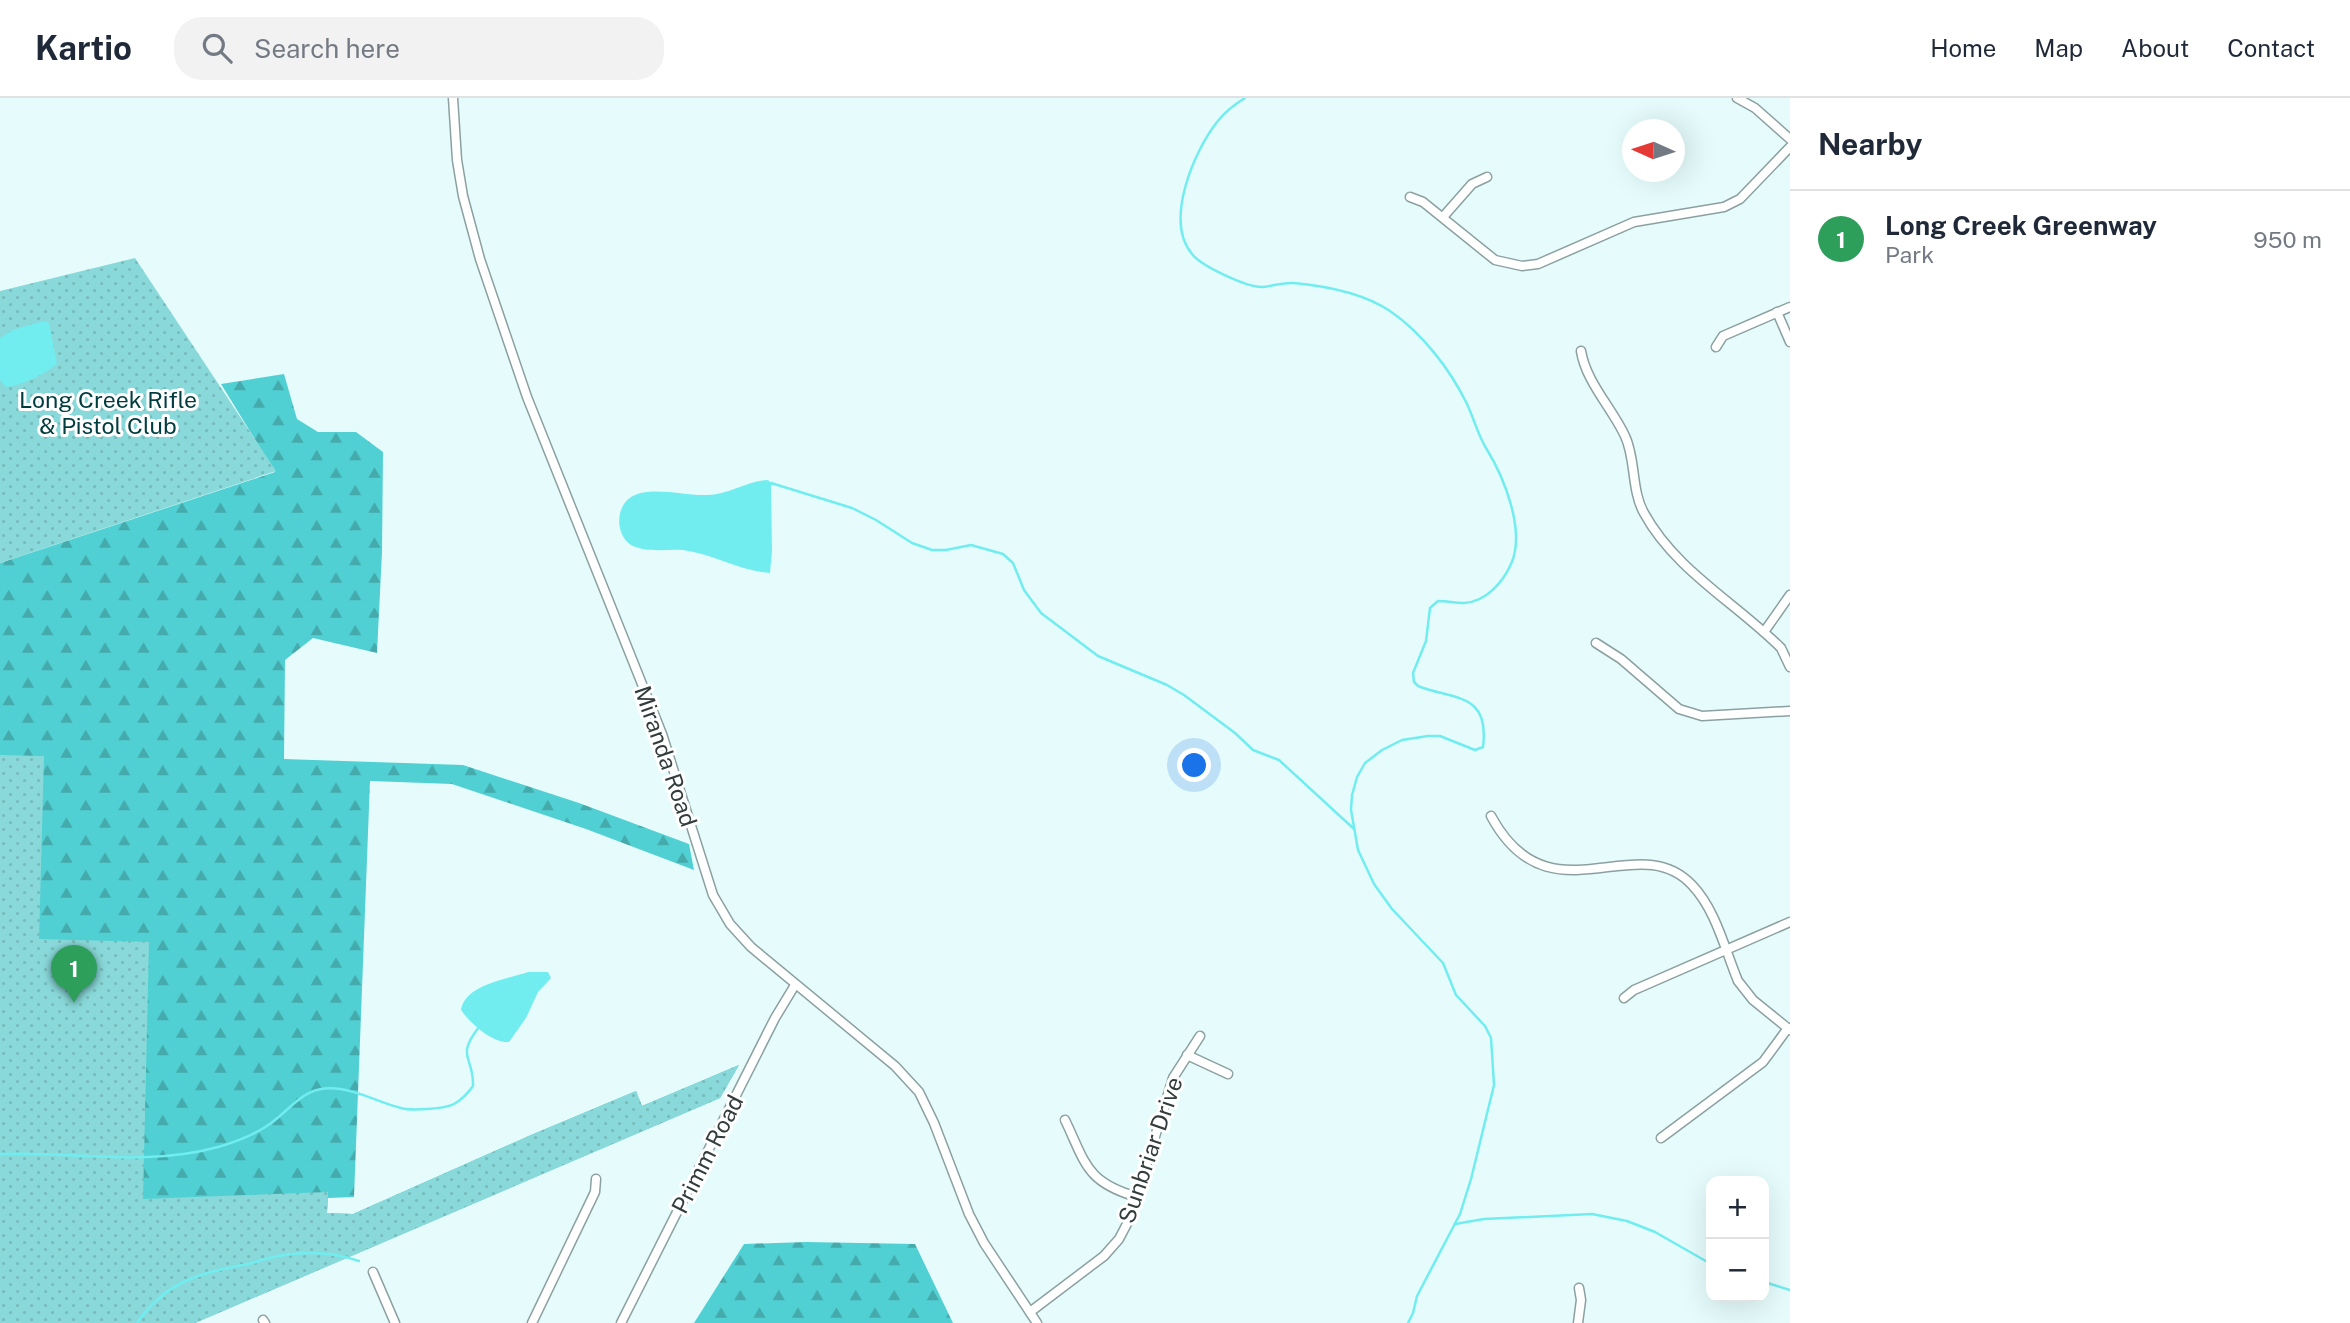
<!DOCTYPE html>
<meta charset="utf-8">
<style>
body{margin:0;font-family:"Public Sans",sans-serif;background:#f2f2f3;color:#1f2937}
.controls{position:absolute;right:21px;bottom:21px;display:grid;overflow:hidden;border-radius:14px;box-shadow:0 7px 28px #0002}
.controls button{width:63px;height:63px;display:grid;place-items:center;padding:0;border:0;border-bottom:2px solid #e0e1e3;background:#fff;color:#1f2937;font:35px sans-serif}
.compass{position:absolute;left:1622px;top:21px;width:63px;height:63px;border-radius:50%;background:#fff;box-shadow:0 7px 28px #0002;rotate:273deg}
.you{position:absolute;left:1195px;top:668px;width:24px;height:24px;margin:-18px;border:5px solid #fff;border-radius:50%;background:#1a73e8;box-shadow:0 0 0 10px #1a73e833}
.badge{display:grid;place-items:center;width:46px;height:46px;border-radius:50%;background:#b245a4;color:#fff;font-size:23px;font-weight:700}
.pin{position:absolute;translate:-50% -58px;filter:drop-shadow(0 2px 4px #0008)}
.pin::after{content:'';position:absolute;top:37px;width:24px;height:21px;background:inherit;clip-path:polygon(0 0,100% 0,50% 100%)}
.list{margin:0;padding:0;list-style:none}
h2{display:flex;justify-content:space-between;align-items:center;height:91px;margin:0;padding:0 28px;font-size:30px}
h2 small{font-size:23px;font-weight:400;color:#747a83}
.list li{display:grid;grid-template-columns:46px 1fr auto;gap:21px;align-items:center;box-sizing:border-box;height:98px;padding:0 28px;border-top:2px solid #e0e1e3}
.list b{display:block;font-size:26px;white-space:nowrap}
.list p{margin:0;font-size:23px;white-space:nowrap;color:#747a83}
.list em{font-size:23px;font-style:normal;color:#747a83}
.icon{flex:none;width:38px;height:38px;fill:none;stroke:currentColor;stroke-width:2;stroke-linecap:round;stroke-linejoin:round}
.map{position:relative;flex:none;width:1790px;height:1225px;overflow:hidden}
header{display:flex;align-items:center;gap:42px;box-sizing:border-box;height:98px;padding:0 35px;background:#fff;border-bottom:2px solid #e0e1e3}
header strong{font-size:33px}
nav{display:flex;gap:38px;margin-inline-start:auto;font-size:24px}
.search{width:490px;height:63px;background:#f2f2f3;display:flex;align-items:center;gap:18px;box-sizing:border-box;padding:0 24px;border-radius:28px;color:#747a83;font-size:26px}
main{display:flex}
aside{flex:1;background:#fff}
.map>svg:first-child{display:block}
</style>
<header>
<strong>Kartio</strong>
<div class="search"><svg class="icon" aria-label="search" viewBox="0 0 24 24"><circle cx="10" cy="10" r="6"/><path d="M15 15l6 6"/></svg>Search here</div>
<nav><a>Home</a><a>Map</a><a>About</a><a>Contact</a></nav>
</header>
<main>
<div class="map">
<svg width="1790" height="1225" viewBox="0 0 1790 1225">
<defs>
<pattern id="forest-firs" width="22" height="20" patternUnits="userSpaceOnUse" patternTransform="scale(1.75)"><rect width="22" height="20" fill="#51d0d3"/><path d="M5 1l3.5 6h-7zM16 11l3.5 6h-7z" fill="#44aaac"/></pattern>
<pattern id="park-dots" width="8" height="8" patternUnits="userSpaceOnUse" patternTransform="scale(1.75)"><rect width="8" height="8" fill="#8ad9da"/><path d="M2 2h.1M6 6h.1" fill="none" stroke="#78bbbc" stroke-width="1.8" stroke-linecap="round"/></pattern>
</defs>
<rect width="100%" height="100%" fill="#e6fcfc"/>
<g fill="url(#forest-firs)">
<path d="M 284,276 L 297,321 L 318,334 L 356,334 L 383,354 L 382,454 L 377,555 L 313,540 L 285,562 L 284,661 L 463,667 L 579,705 L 689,746 L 694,772 L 586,731 L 452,686 L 370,683 L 354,1099 L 328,1100 L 327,1115 L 353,1116 L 531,1037 L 636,993 L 642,1008 L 739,967 L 720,1000 L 195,1225 L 0,1225 L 0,465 L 275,374 L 221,286 Z"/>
<path d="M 806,1144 L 915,1146 L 953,1225 L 694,1225 L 744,1146 Z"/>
</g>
<g fill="url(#park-dots)">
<path d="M 135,160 L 276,373 L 0,465 L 0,193 Z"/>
<path d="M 0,657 L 44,658 L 39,841 L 149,844 L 143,1101 L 328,1094 L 327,1115 L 353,1116 L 531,1037 L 636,993 L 642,1008 L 739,967 L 720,1000 L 195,1225 L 0,1225 Z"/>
</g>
<g fill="#71edf0">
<path d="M 43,223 L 49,225 L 57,266 C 43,277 23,287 6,289 L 0,282 L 0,240 L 13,232 Z"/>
<path d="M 768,382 L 771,385 L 772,453 L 770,475 C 740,473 713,456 683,452 C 666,451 646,455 631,447 C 614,436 616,406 633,398 C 652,388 685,398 707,397 C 728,397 747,383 768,382 Z"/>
<path d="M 528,874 L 548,874 L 551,880 L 538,894 L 526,920 L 509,944 C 492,945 471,926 461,912 C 465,886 508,881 528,874 Z"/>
</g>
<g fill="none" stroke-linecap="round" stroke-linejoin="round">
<g stroke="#71edf0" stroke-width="2.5">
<path d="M 1245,0 C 1235,6 1225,14 1217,24 C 1194,53 1164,123 1192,156 C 1201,168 1248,190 1263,189 C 1273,188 1284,184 1294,185 C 1326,188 1363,195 1390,213 C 1422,235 1450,271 1467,306 C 1474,321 1478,337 1486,350 C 1504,379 1526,433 1511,466 C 1503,484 1486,504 1464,505 C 1455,505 1447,503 1438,503 L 1430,510 L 1426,543 L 1413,575 L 1414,584 L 1418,588 C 1452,602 1490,593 1483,649 L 1475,652 L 1440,638 L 1428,638 L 1402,642 L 1382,652 L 1365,665 L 1357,679 L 1352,697 L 1351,712 L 1358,752 L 1374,786 L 1392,811 L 1443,865 L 1456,897 L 1485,928 L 1491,940 L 1494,987 L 1471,1081 L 1460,1116 L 1417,1198 L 1413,1215 L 1408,1225"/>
<path d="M 769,388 L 771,385 L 852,410 L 876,422 L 912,445 L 932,452 L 946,452 L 971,447 L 1003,456 L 1013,465 L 1024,492 L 1041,515 L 1098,558 L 1167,587 L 1184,597 L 1235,635 L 1253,652 L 1279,662 L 1354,731"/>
<path d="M 0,1056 C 73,1053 146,1069 218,1049 C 235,1044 253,1037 267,1028 C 294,1010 302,986 340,991 C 362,994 380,1005 401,1010 C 411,1013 445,1011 454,1006 C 461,1002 468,995 473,988 C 474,958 455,960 479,929"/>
<path d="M 1455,1126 L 1484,1121 L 1592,1116 L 1627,1123 L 1655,1134 L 1711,1166"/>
<path d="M 1764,1184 L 1790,1192"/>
<path d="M 137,1225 C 167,1182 201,1175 248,1166 C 255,1165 262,1161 269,1160 C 299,1153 330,1153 359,1163"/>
</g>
<defs>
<g id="minor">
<path d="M 453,0 L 457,62 L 463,98 L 480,161 L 527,299 L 662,636 L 713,797 L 730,826 L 751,849 L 895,968 L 919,994 L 934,1025 L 969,1116 L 984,1145 L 1037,1225"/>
<path d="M 1737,0 L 1755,10 L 1790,41"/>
<path d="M 1410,99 L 1423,104 L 1495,162 L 1522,168 L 1538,166 L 1634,124 L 1724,109 L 1740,101 L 1790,49"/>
<path d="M 1443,119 L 1472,86 L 1487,79"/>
<path d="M 1777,214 L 1790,244"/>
<path d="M 1716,249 L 1723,238 L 1790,209"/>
<path d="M 1581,253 C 1586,284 1612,310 1625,338 C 1636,361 1631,392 1644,415 C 1675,472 1736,505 1781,550 L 1790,569"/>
<path d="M 1764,534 L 1790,497"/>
<path d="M 1596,545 L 1621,561 L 1679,611 L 1702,618 L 1790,613"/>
<path d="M 1491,718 C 1549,826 1637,728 1692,787 C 1716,812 1725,852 1738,883 L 1753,902 L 1790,932"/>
<path d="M 1624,900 L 1634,892 L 1790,824"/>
<path d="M 1187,957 L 1228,976"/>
<path d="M 1065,1022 C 1086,1066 1086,1084 1137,1099"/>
<path d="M 1661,1040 L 1763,964 L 1788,930"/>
<path d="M 373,1174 L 395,1225"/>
<path d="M 1030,1214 L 1104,1158 L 1119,1141 L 1130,1120 L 1173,980 L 1200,938"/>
<path d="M 263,1222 L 265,1225"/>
<path d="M 532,1225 L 595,1094 L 596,1081"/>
<path d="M 621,1225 L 775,920 L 795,887"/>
<path d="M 1578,1225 L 1581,1202 L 1579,1190"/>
</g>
</defs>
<use href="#minor" stroke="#8ca0a1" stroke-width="11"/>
<use href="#minor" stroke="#fff" stroke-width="8"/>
</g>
<g text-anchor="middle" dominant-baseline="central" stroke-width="6" stroke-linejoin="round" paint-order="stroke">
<g font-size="23" fill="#003d3f" stroke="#fff">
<text x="108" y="301">Long Creek Rifle<tspan x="108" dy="26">&amp; Pistol Club</tspan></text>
</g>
<g font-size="23" fill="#343d3d" stroke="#fff">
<text transform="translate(666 658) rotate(71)">Miranda Road</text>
<text transform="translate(1150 1052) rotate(-71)">Sunbriar Drive</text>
<text transform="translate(707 1056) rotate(-63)">Primm Road</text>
</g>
</g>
</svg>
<div class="controls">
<button>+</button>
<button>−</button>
</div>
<svg class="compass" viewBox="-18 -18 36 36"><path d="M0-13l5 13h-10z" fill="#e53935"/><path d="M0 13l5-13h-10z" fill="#747a83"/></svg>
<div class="you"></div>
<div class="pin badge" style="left:74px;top:905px;background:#2e9e5b">1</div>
</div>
<aside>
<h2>Nearby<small></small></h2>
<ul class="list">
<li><span class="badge" style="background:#2e9e5b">1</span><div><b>Long Creek Greenway</b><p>Park</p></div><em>950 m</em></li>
</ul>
</aside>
</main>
